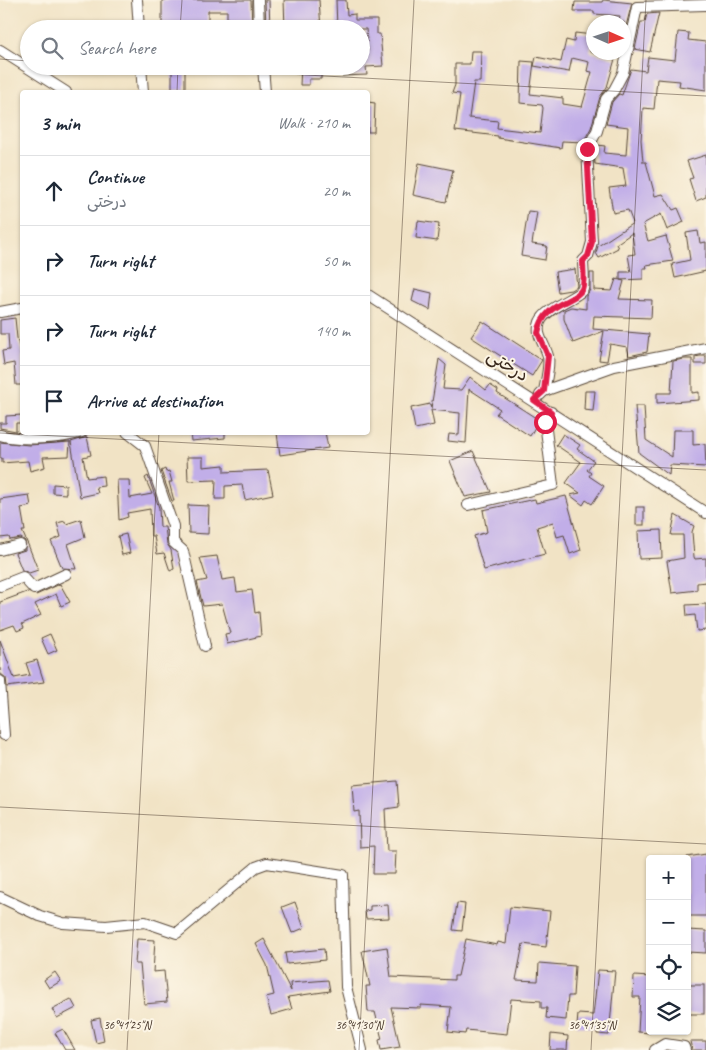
<!DOCTYPE html>
<meta charset="utf-8">
<style>
body{margin:0;font-family:Caveat,"Playpen Sans Arabic",sans-serif;background:#f2f2f3;color:#1f2937}
.controls{position:absolute;right:15px;bottom:15px;display:grid;overflow:hidden;border-radius:5px;box-shadow:0 1px 4px #0004}
.controls button{width:45px;height:45px;display:grid;place-items:center;padding:0;border:0;border-bottom:1px solid #e0e1e3;background:#fff;color:#1f2937;font:25px sans-serif}
.compass{position:absolute;left:586px;top:15px;width:45px;height:45px;border-radius:50%;background:#fff;box-shadow:0 1px 4px #0004;rotate:93deg}
.stop{position:absolute;width:15px;height:15px;margin:-11px;border:4px solid #e11d48;border-radius:50%;background:#fff}
.stop.end{background:#e11d48;border-color:#fff;box-shadow:0 1px 5px #0008}
.list{margin:0;padding:0;list-style:none}
h2{display:flex;justify-content:space-between;align-items:center;height:65px;margin:0;padding:0 20px;font-size:21px}
h2 small{font-size:16px;font-weight:400;color:#747a83}
.list li{display:grid;grid-template-columns:32px 1fr auto;gap:15px;align-items:center;box-sizing:border-box;height:70px;padding:0 20px;border-top:1px solid #e0e1e3}
.list b{display:block;font-size:19px;white-space:nowrap}
.list p{margin:0;font-size:16px;white-space:nowrap;color:#747a83}
.list em{font-size:16px;font-style:normal;color:#747a83}
.icon{flex:none;width:28px;height:28px;fill:none;stroke:currentColor;stroke-width:2;stroke-linecap:round;stroke-linejoin:round}
.map{position:relative;flex:none;width:706px;height:1050px;overflow:hidden}
.search{position:absolute;background:#fff;box-shadow:0 1px 4px #0004;left:20px;top:20px;width:350px;height:55px;display:flex;align-items:center;gap:12px;box-sizing:border-box;padding:0 18px;border-radius:28px;color:#747a83;font-size:19px}
.panel{position:absolute;background:#fff;box-shadow:0 1px 4px #0004;left:20px;top:90px;width:350px;height:345px;border-radius:5px}
.map>svg:first-child{display:block}
</style>
<div class="map">
<svg width="706" height="1050" viewBox="0 0 706 1050">
<rect width="100%" height="100%" fill="#fcf5e5"/>
<filter id="ink" filterUnits="userSpaceOnUse"><feTurbulence type="fractalNoise" baseFrequency=".02" numOctaves="2"/><feDisplacementMap in="SourceGraphic" scale="10" xChannelSelector="R" yChannelSelector="G"/><feConvolveMatrix kernelMatrix="1 2 1 2 8 2 1 2 1" color-interpolation-filters="sRGB"/></filter>
<filter id="wash" filterUnits="userSpaceOnUse"><feTurbulence type="fractalNoise" baseFrequency=".0096" numOctaves="4" result="noise"/><feDisplacementMap in="SourceGraphic" scale="20" xChannelSelector="R" yChannelSelector="G"/><feGaussianBlur stdDeviation="1.12" result="paint"/><feColorMatrix in="noise" values="0 0 0 0 0 0 0 0 0 0 0 0 0 0 0 0 0 1.4 0 .05"/><feComposite in="paint" operator="in"/></filter>
<g filter="url(#wash)">
<rect width="100%" height="100%" fill="#f1e3c5"/>
<g id="blocks">
<g fill="#c1aee8">
<path d="M 162,0 L 251,0 L 252,28 L 227,28 L 227,11 L 208,11 L 208,29 L 162,27 Z"/>
<path d="M 265,0 L 269,0 L 270,28 L 266,28 Z"/>
<path d="M 284,0 L 319,0 L 321,29 L 285,29 Z"/>
<path d="M 336,0 L 346,0 L 347,15 L 355,14 L 355,20 L 377,20 L 377,34 L 380,34 L 383,66 L 366,67 L 367,75 L 342,76 L 341,66 L 361,66 L 361,51 L 368,51 L 366,29 L 337,29 Z"/>
<path d="M 603,0 L 632,3 L 625,30 L 624,22 L 619,22 L 620,16 L 594,14 L 594,11 L 574,11 L 575,2 L 602,2 Z"/>
<path d="M 659,13 L 650,52 L 635,49 L 641,22 L 645,22 L 647,14 Z"/>
<path d="M 678,32 L 689,33 L 688,40 L 706,42 L 706,90 L 679,86 L 680,81 L 657,79 L 654,109 L 643,108 L 641,140 L 643,162 L 646,162 L 655,196 L 663,194 L 673,210 L 678,208 L 684,222 L 667,230 L 661,214 L 643,224 L 648,241 L 666,236 L 673,261 L 646,265 L 647,268 L 643,268 L 643,279 L 620,280 L 620,272 L 631,272 L 628,255 L 635,254 L 632,233 L 616,244 L 618,248 L 599,258 L 596,253 L 598,246 L 633,223 L 628,210 L 613,213 L 609,188 L 626,186 L 623,168 L 595,164 L 594,151 L 597,145 L 605,146 L 604,153 L 626,155 L 628,127 L 606,124 L 612,102 L 619,94 L 622,95 L 631,69 L 646,71 L 648,57 L 675,60 Z"/>
<path d="M 575,33 L 593,35 L 590,52 L 615,59 L 607,87 L 600,97 L 591,128 L 583,142 L 562,141 L 561,148 L 498,138 L 498,136 L 455,131 L 460,94 L 452,93 L 455,85 L 455,64 L 470,64 L 471,51 L 481,51 L 480,82 L 474,82 L 469,118 L 498,121 L 497,128 L 540,133 L 543,108 L 542,105 L 520,103 L 521,61 L 534,62 L 530,94 L 563,98 L 563,104 L 582,107 L 592,72 L 587,71 L 589,62 L 572,58 L 569,72 L 534,66 L 536,57 L 561,62 L 566,40 L 574,42 Z"/>
<path d="M 301,66 L 321,66 L 321,79 L 309,79 L 309,85 L 300,85 Z"/>
<rect x="172" y="70" width="13" height="20"/>
<path d="M 368,102 L 375,103 L 374,132 L 368,132 Z"/>
<path d="M 706,155 L 706,197 L 696,201 L 689,179 L 693,178 L 687,161 Z"/>
<path d="M 419,163 L 453,170 L 446,202 L 413,195 Z"/>
<path d="M 528,211 L 537,212 L 532,244 L 547,246 L 545,260 L 521,256 Z"/>
<path d="M 418,221 L 439,224 L 437,241 L 416,238 Z"/>
<path d="M 698,231 L 700,243 L 706,242 L 706,271 L 675,278 L 672,264 L 690,260 L 686,233 Z"/>
<path d="M 575,269 L 577,286 L 571,290 L 558,292 L 555,272 Z"/>
<path d="M 590,273 L 594,273 L 594,290 L 612,291 L 616,279 L 624,281 L 619,299 L 652,300 L 651,318 L 594,316 L 593,329 L 649,334 L 647,352 L 629,356 L 627,347 L 610,344 L 607,361 L 599,360 L 604,331 L 573,343 L 564,319 L 564,310 L 571,307 L 586,309 L 586,296 L 590,290 Z"/>
<path d="M 415,289 L 432,293 L 430,310 L 412,301 Z"/>
<path d="M 15,318 L 17,338 L 22,355 L 22,385 L 16,385 L 14,363 L 4,365 L 2,351 L 9,350 L 8,334 L 0,334 L 0,320 Z"/>
<path d="M 482,321 L 542,360 L 532,376 L 471,337 Z"/>
<path d="M 700,356 L 706,356 L 706,364 L 695,364 L 695,357 Z"/>
<path d="M 439,359 L 446,365 L 443,389 L 461,390 L 470,377 L 486,390 L 490,385 L 498,390 L 497,393 L 539,420 L 530,436 L 496,414 L 500,409 L 469,389 L 466,443 L 448,441 L 449,434 L 459,435 L 460,413 L 431,410 L 434,425 L 415,429 L 411,408 L 430,404 L 431,408 Z"/>
<path d="M 684,359 L 692,359 L 692,393 L 699,392 L 699,400 L 657,403 L 657,393 L 671,393 L 673,361 Z"/>
<path d="M 585,391 L 595,391 L 593,411 L 584,410 Z"/>
<path d="M 635,406 L 644,406 L 646,440 L 672,457 L 673,430 L 693,430 L 693,445 L 705,444 L 706,467 L 670,465 L 669,475 L 639,453 Z"/>
<path d="M 22,415 L 22,423 L 16,423 L 16,431 L 0,428 L 0,423 L 6,423 L 6,416 Z"/>
<path d="M 190,432 L 225,432 L 225,438 L 191,441 Z"/>
<path d="M 325,432 L 328,448 L 280,455 L 277,433 Z"/>
<path d="M 563,434 L 580,445 L 577,449 L 594,461 L 587,470 L 591,473 L 589,476 L 604,486 L 592,504 L 586,500 L 583,505 L 570,495 L 580,493 L 566,483 L 581,462 L 556,445 Z"/>
<path d="M 87,437 L 91,455 L 83,457 L 87,478 L 103,476 L 104,486 L 96,487 L 98,493 L 80,497 L 71,442 Z"/>
<path d="M 0,442 L 29,445 L 70,442 L 69,456 L 43,457 L 45,467 L 30,471 L 28,461 L 2,463 L 2,458 L 0,458 Z"/>
<path d="M 473,451 L 491,492 L 465,497 L 450,461 Z"/>
<path d="M 187,457 L 203,457 L 203,467 L 224,465 L 224,472 L 268,470 L 273,494 L 245,500 L 242,485 L 225,486 L 225,499 L 215,499 L 216,480 L 188,481 Z"/>
<path d="M 165,469 L 166,472 L 169,471 L 172,482 L 169,482 L 174,501 L 172,501 L 161,471 Z"/>
<path d="M 148,476 L 159,508 L 160,527 L 165,527 L 167,544 L 171,550 L 174,569 L 170,571 L 164,553 L 157,554 L 154,536 L 151,536 L 150,509 L 127,513 L 128,517 L 119,520 L 117,480 L 129,480 L 130,498 L 152,494 L 145,478 Z"/>
<path d="M 53,484 L 66,485 L 66,494 L 53,493 Z"/>
<path d="M 29,495 L 31,506 L 21,508 L 25,531 L 22,531 L 29,547 L 38,570 L 29,573 L 22,570 L 15,553 L 25,550 L 25,541 L 21,538 L 10,540 L 9,537 L 0,538 L 0,499 Z"/>
<path d="M 566,496 L 581,550 L 570,554 L 564,535 L 557,537 L 553,522 L 537,527 L 545,554 L 484,570 L 474,536 L 487,532 L 483,510 L 535,499 L 536,503 Z"/>
<path d="M 188,505 L 209,506 L 208,534 L 189,533 Z"/>
<rect x="636" y="507" width="8" height="18"/>
<path d="M 675,515 L 694,526 L 692,532 L 694,557 L 695,559 L 706,558 L 706,582 L 697,583 L 697,590 L 672,593 L 667,561 L 684,558 L 683,535 L 671,535 Z"/>
<path d="M 81,519 L 85,537 L 68,544 L 76,569 L 62,568 L 51,541 L 61,537 L 57,523 L 65,521 L 66,524 Z"/>
<path d="M 661,530 L 662,558 L 639,559 L 638,531 Z"/>
<path d="M 126,534 L 130,553 L 122,555 L 118,536 Z"/>
<path d="M 217,556 L 222,580 L 235,578 L 237,592 L 252,590 L 255,613 L 259,612 L 261,636 L 227,644 L 225,634 L 230,633 L 222,604 L 203,606 L 197,582 L 207,580 L 200,558 Z"/>
<path d="M 60,584 L 70,602 L 61,606 L 56,594 L 35,604 L 41,615 L 22,624 L 24,628 L 17,631 L 14,625 L 0,630 L 0,602 L 27,592 L 36,595 Z"/>
<path d="M 706,604 L 706,630 L 697,631 L 695,615 L 687,616 L 686,605 Z"/>
<path d="M 50,634 L 57,650 L 48,654 L 41,638 Z"/>
<path d="M 0,640 L 14,678 L 30,675 L 26,663 L 37,660 L 44,682 L 7,687 L 6,678 L 1,674 L 0,668 Z"/>
<path d="M 397,781 L 399,807 L 385,809 L 387,851 L 396,851 L 395,874 L 373,874 L 374,846 L 360,847 L 359,811 L 354,812 L 352,785 Z"/>
<path d="M 706,854 L 706,916 L 687,916 L 687,857 Z"/>
<path d="M 295,902 L 304,928 L 292,933 L 282,907 Z"/>
<path d="M 457,903 L 465,904 L 462,931 L 453,930 Z"/>
<path d="M 388,905 L 389,918 L 366,919 L 365,911 L 370,910 L 370,906 Z"/>
<path d="M 510,907 L 550,911 L 546,947 L 523,944 L 516,980 L 538,981 L 539,963 L 575,966 L 573,996 L 568,996 L 566,1020 L 546,1018 L 547,1008 L 541,1008 L 541,1001 L 511,999 L 507,1034 L 466,1030 L 465,1034 L 448,1032 L 451,1007 L 421,1005 L 421,1008 L 391,1007 L 400,1047 L 381,1050 L 379,1040 L 382,1039 L 375,1012 L 368,1012 L 366,986 L 370,986 L 362,951 L 387,947 L 391,977 L 454,980 L 454,976 L 458,976 L 466,939 L 497,945 L 498,942 L 506,944 Z"/>
<path d="M 687,930 L 706,931 L 706,953 L 687,952 Z"/>
<path d="M 137,939 L 155,940 L 153,972 L 164,971 L 167,1002 L 144,1004 L 140,964 L 135,964 Z"/>
<path d="M 264,939 L 291,991 L 290,983 L 328,980 L 330,991 L 288,997 L 292,1009 L 271,1015 L 266,997 L 274,995 L 267,965 L 256,944 Z"/>
<path d="M 324,949 L 325,960 L 287,964 L 285,953 Z"/>
<path d="M 598,970 L 615,971 L 609,1035 L 597,1034 L 597,1028 L 577,1026 L 578,1014 L 593,1015 Z"/>
<path d="M 55,972 L 61,981 L 49,988 L 44,980 Z"/>
<path d="M 634,976 L 650,977 L 650,1033 L 638,1032 L 640,997 L 633,997 Z"/>
<rect x="688" y="985" width="16" height="29"/>
<path d="M 71,999 L 76,1008 L 57,1018 L 52,1009 Z"/>
<path d="M 100,1018 L 104,1041 L 96,1043 L 91,1020 Z"/>
<path d="M 63,1029 L 75,1050 L 65,1050 L 55,1033 Z"/>
<path d="M 551,1034 L 568,1036 L 567,1050 L 550,1050 Z"/>
<path d="M 690,1041 L 706,1041 L 706,1050 L 692,1050 Z"/>
</g>
</g>
</g>
<g filter="url(#ink)">
<use href="#blocks" fill-opacity="0" stroke="#564637" stroke-width="1"/>
<g fill="none" stroke-linecap="round" stroke-linejoin="round">
<defs>
<g id="minor">
<path d="M 137,0 L 139,29"/>
<path d="M 258,0 L 259,29"/>
<path d="M 0,50 L 66,92"/>
<path d="M 141,66 L 143,92"/>
<path d="M 263,66 L 265,92"/>
<path d="M 368,295 L 706,513"/>
<path d="M 0,312 L 22,308"/>
<path d="M 544,391 C 546,380 550,366 548,356 C 545,344 535,335 540,322 C 546,307 579,297 583,289 C 585,281 583,269 583,261 L 588,256 L 592,242 L 587,149 L 597,131 L 606,99 L 614,90 L 623,73 L 637,7 L 706,5"/>
<path d="M 540,395 L 544,391 L 614,366 L 706,348"/>
<path d="M 127,432 L 145,446 L 173,526 L 173,542 L 183,551 L 205,646"/>
<path d="M 0,435 C 20,441 61,439 82,432"/>
<path d="M 468,505 L 553,485 L 545,422 L 551,412"/>
<path d="M 0,550 L 20,545"/>
<path d="M 0,586 L 23,577 L 34,589 L 66,574"/>
<path d="M 0,681 L 4,735"/>
<path d="M 0,897 L 40,916 L 63,923 L 106,926 L 145,922 L 177,933 L 256,867 L 267,863 L 343,875 L 346,987 L 362,1050"/>
<path d="M 655,1050 L 665,1044 L 684,1047 L 685,1050"/>
</g>
</defs>
<use href="#minor" stroke="#564637" stroke-width="12"/>
<use href="#minor" stroke="#fff" stroke-width="10"/>
</g>
</g>
<g fill="none" stroke-linecap="round" stroke-linejoin="round" filter="url(#ink)">
<path stroke="#e11d48" stroke-width="6" d="M 545,422 L 551,412 L 534,400 L 544,391 L 548,356 L 538,333 C 544,301 576,303 582,289 C 585,282 583,269 583,261 L 588,256 L 592,242 L 587,149"/>
</g>
<path fill="none" stroke="#3b2a1e" stroke-width="1" stroke-opacity="0.45" d="M 180,29 L 182,0M 0,59 L 29,61M 134,66 L 706,96M 177,92 L 178,66M 0,433 L 706,470M 0,807 L 706,844M 127,1050 L 159,432M 359,1050 L 414,0M 591,1050 L 646,0"/>
<g text-anchor="middle" dominant-baseline="central" stroke-width="4" stroke-linejoin="round" paint-order="stroke">
<g font-size="18" fill="#3b2a1e" stroke="#fcf5e5">
<text transform="translate(508 365) rotate(32)">درختی</text>
</g>
</g>
<g font-size="12" text-anchor="middle" fill="#3b2a1e" stroke="#fcf5e5" stroke-width="4" stroke-linejoin="round" paint-order="stroke">
<text x="127" y="1029">36°41'25"N</text>
<text x="359" y="1029">36°41'30"N</text>
<text x="592" y="1029">36°41'35"N</text>
</g>
</svg>
<div class="controls">
<button>+</button>
<button>−</button>
<button><svg class="icon" aria-label="locate" viewBox="0 0 24 24"><circle cx="12" cy="12" r="6"/><path d="M12 2v4M12 18v4M2 12h4M18 12h4"/></svg></button>
<button><svg class="icon" aria-label="layers" viewBox="0 0 24 24"><path d="M12 4l9 5-9 5-9-5zM3 14l9 5 9-5"/></svg></button>
</div>
<svg class="compass" viewBox="-18 -18 36 36"><path d="M0-13l5 13h-10z" fill="#e53935"/><path d="M0 13l5-13h-10z" fill="#747a83"/></svg>
<div class="stop" style="left:545px;top:422px"></div>
<div class="stop end" style="left:587px;top:149px"></div>
<div class="search"><svg class="icon" aria-label="search" viewBox="0 0 24 24"><circle cx="10" cy="10" r="6"/><path d="M15 15l6 6"/></svg>Search here</div>
<section class="panel">
<h2>3 min<small>Walk · 210 m</small></h2>
<ul class="list">
<li><svg class="icon" aria-label="ahead" viewBox="0 0 24 24"><path d="M12 20V5M6 11l6-6 6 6"/></svg><div><b>Continue</b><p>درختی</p></div><em>20 m</em></li>
<li><svg class="icon" aria-label="right" viewBox="0 0 24 24"><path d="M7 20v-9h11M14 6l5 5-5 5"/></svg><div><b>Turn right</b></div><em>50 m</em></li>
<li><svg class="icon" aria-label="right" viewBox="0 0 24 24"><path d="M7 20v-9h11M14 6l5 5-5 5"/></svg><div><b>Turn right</b></div><em>140 m</em></li>
<li><svg class="icon" aria-label="arrive" viewBox="0 0 24 24"><path d="M6 21V4h12l-3 4 3 4H6"/></svg><div><b>Arrive at destination</b></div></li>
</ul>
</section>
</div>
